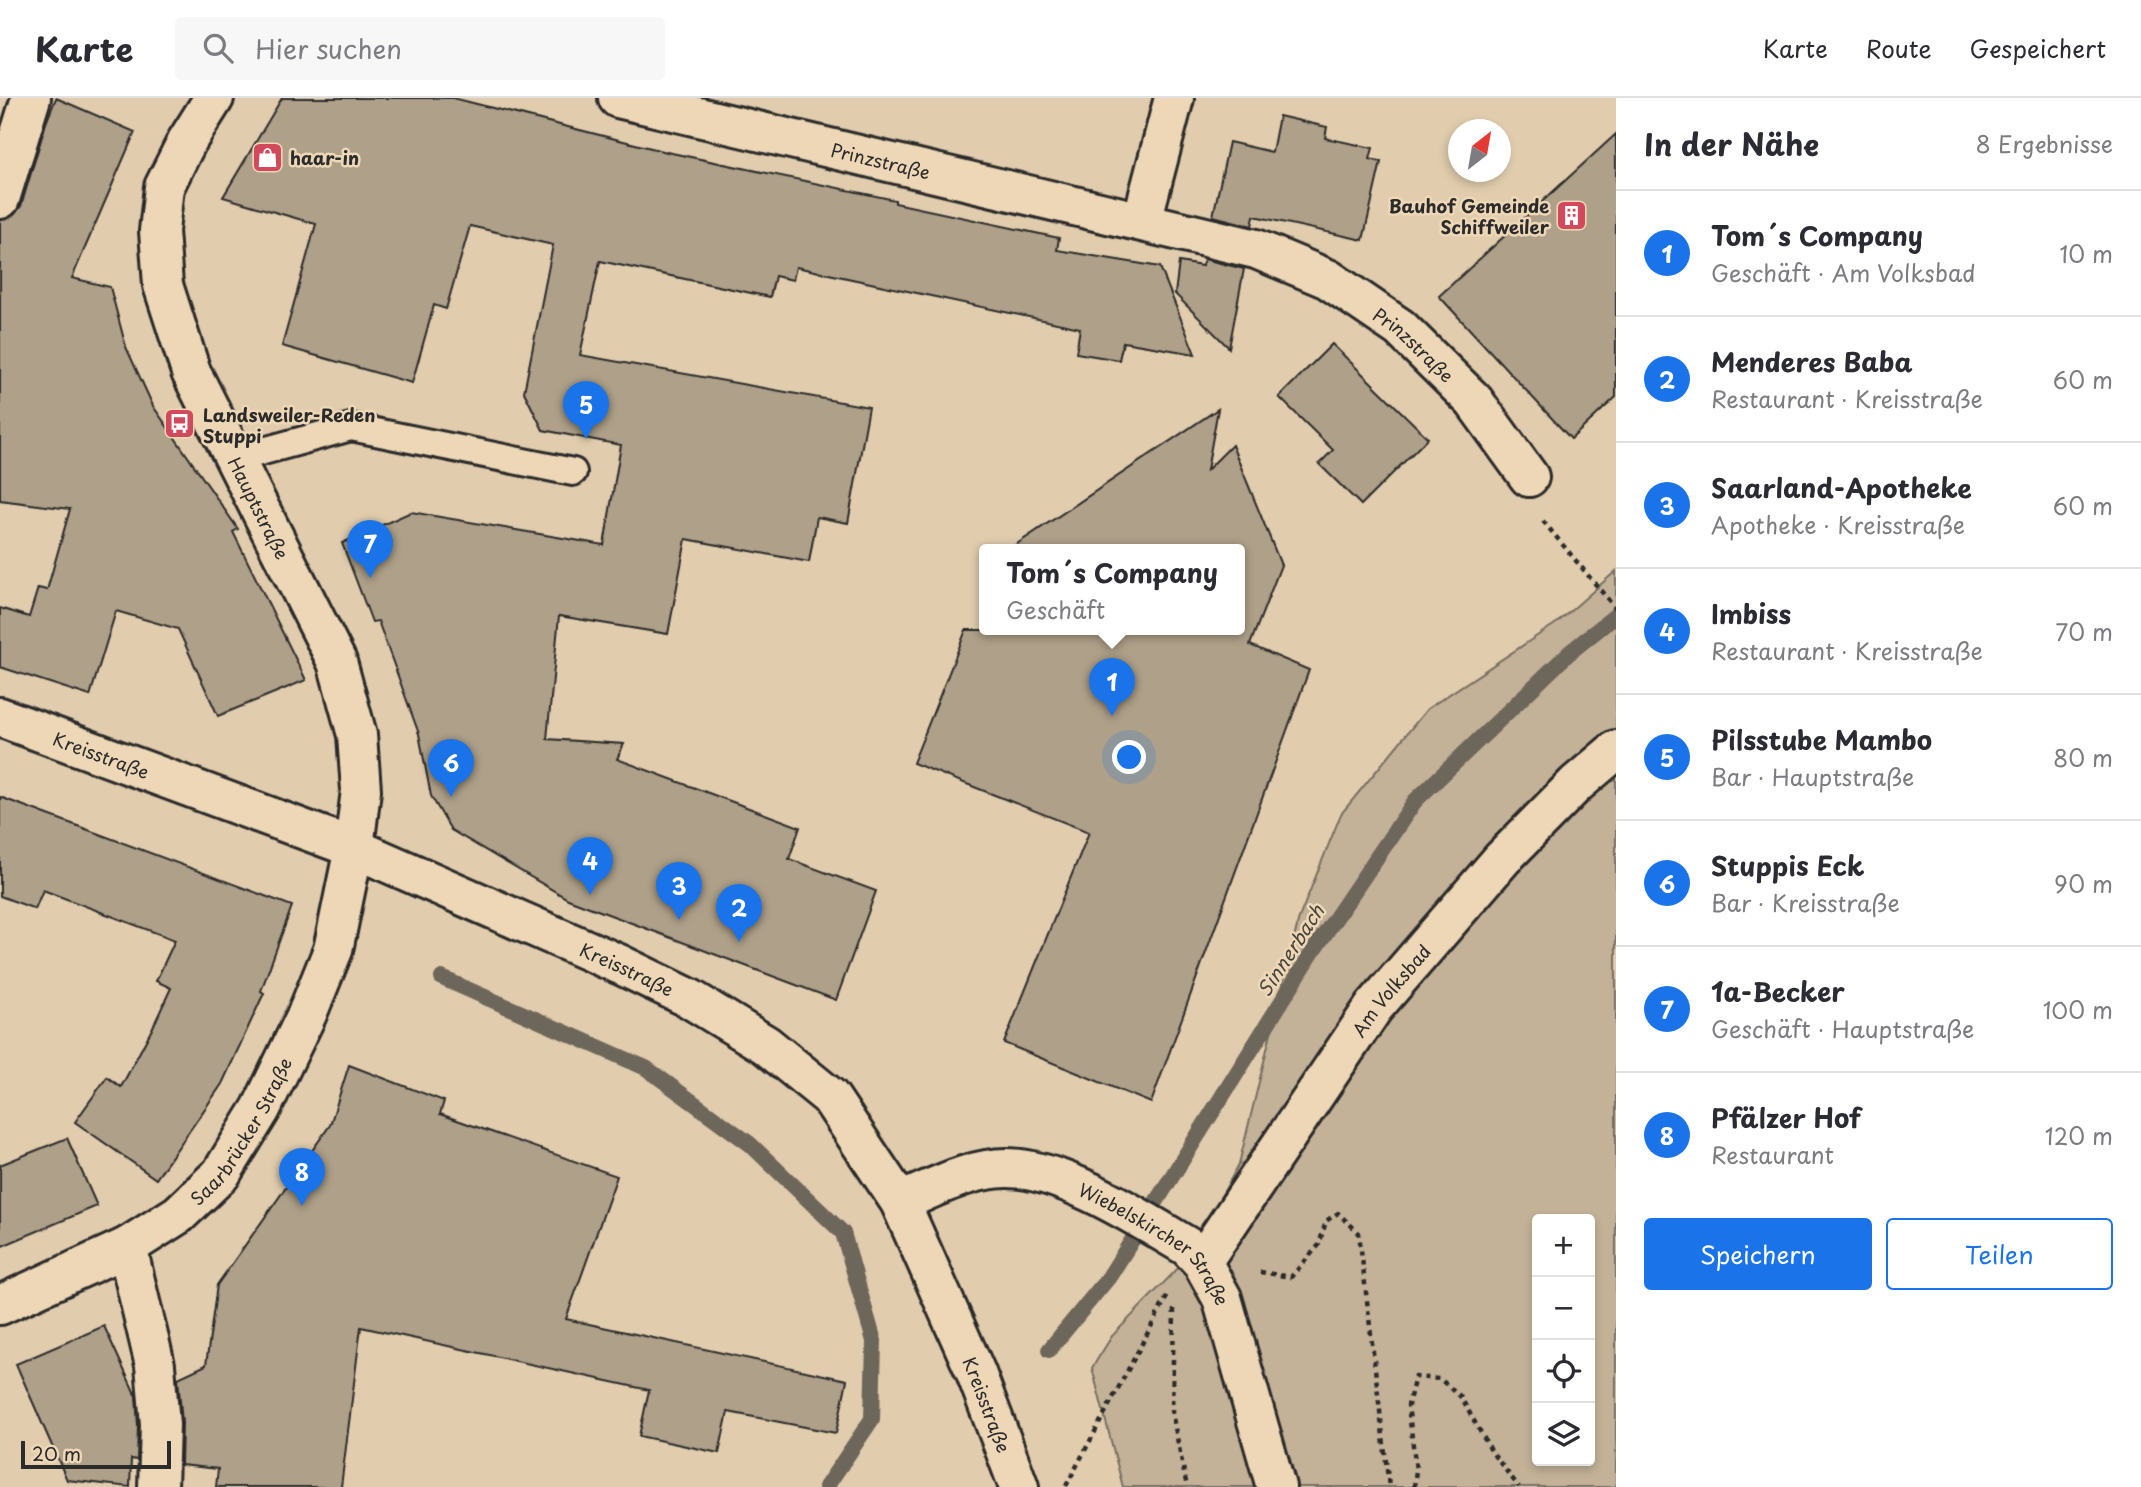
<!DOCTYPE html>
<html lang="de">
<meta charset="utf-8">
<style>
body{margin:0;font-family:"Playpen Sans",sans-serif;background:#f7f7f7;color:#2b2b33}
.controls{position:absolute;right:21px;bottom:21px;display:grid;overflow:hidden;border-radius:7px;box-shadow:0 4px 10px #0003}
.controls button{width:63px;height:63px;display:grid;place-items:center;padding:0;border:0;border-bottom:2px solid #e1e1e2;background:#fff;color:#2b2b33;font:35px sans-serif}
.compass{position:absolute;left:1448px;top:21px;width:63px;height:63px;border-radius:50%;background:#fff;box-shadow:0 4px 10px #0003;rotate:31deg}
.scale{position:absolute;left:21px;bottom:18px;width:150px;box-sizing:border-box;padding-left:7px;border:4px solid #2b2b2b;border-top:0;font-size:19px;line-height:24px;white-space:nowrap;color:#2b2b2b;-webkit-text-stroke:5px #edd7b6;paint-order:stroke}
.you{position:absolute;left:1130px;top:660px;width:24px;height:24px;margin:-18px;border:5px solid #fff;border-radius:50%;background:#1a73e8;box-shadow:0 0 0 10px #1a73e833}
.badge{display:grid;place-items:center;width:46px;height:46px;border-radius:50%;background:#1a73e8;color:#fff;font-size:23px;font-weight:700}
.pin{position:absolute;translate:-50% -58px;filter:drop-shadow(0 2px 4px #0008)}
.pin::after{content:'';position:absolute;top:37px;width:24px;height:21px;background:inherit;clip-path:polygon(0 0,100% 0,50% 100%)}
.popup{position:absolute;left:979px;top:446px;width:266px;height:91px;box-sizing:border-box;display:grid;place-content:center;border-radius:7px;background:#fff;filter:drop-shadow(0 2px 5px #0005);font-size:23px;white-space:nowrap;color:#7c7c81}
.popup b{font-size:26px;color:#2b2b33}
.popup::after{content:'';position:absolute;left:50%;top:100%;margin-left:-14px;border:14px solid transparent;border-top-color:#fff}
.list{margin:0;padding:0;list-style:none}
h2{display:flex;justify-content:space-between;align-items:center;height:91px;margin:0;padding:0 28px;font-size:30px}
h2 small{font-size:23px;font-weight:400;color:#7c7c81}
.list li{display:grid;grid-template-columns:46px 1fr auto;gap:21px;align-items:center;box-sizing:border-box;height:126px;padding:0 28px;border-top:2px solid #e1e1e2}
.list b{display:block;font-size:26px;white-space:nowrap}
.list p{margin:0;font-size:23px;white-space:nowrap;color:#7c7c81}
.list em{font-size:23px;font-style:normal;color:#7c7c81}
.actions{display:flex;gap:14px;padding:21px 28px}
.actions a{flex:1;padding:16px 0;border:2px solid #1a73e8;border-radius:7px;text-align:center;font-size:24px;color:#1a73e8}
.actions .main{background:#1a73e8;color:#fff}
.icon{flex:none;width:38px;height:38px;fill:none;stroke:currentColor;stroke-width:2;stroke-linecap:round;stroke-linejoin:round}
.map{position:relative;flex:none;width:1616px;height:1389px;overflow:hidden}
header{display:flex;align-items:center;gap:42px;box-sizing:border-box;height:98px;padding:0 35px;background:#fff;border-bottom:2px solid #e1e1e2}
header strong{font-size:33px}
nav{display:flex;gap:38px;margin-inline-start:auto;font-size:24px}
.search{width:490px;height:63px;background:#f7f7f7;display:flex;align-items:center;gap:18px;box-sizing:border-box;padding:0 24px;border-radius:7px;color:#7c7c81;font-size:26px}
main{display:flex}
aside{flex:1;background:#fff}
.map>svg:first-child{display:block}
</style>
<header>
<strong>Karte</strong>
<div class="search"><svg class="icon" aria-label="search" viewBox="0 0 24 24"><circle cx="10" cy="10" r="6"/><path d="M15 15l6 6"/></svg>Hier suchen</div>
<nav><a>Karte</a><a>Route</a><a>Gespeichert</a></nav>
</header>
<main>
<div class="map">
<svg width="1616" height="1389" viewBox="0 0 1616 1389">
<rect width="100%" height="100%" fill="#e1cdae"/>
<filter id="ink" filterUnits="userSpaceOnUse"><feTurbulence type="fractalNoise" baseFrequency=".0143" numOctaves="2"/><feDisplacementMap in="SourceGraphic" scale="14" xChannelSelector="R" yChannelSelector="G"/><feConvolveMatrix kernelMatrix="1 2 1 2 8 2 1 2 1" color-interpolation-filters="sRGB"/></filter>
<g filter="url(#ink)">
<path fill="#c3b298" stroke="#776e62" stroke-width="2" fill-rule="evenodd" d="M 1616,473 L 1616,1389 L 1123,1389 L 1092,1270 L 1112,1238 L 1186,1162 L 1239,1066 L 1299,820 L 1341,716 L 1427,611 L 1558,524 ZM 1537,1121 L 1590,1121 L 1590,1363 L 1537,1363 Z"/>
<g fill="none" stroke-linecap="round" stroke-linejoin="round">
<g stroke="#6d665a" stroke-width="16">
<path d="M 442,880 L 646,970 L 750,1046 L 843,1135 L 874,1243 L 872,1321 L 826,1389"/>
<path d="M 1049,1252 L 1109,1179 L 1312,855 L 1415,703 L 1569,555 L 1616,517"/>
</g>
</g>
<g fill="#aea089" stroke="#2b2b2b" stroke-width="2">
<path d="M 56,0 L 135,34 L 72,180 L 110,189 L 126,249 L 153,308 L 238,431 L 233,434 L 306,582 L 218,618 L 178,531 L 116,513 L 90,598 L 0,569 L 0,510 L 29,519 L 38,490 L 47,492 L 70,411 L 0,402 L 0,122 L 14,117 L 21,108 L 46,25 Z"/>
<path d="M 282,0 L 453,0 L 667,54 L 895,102 L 895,105 L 1059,140 L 1057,152 L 1160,169 L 1195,256 L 1123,244 L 1119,262 L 1076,255 L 1080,230 L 796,169 L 793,182 L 775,178 L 770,199 L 600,163 L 580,257 L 869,309 L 848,425 L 817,419 L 809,464 L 686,441 L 668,536 L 559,518 L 547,641 L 624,646 L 617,661 L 800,729 L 789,761 L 876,793 L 836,902 L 568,801 L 451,732 L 431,698 L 419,636 L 378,523 L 372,524 L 342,445 L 411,414 L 604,447 L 621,347 L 543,332 L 524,294 L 553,147 L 470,128 L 446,211 L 434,207 L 412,285 L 282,248 L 316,126 L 223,99 Z"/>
<path d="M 1279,18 L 1327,29 L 1325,40 L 1373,50 L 1370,61 L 1381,64 L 1363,142 L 1254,118 L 1252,128 L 1213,118 L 1229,44 L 1272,54 Z"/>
<path d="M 1616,36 L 1616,299 L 1571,341 L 1439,198 Z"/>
<path d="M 1204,161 L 1244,171 L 1229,250 L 1175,196 L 1179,164 L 1202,168 Z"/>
<path d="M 1332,246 L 1428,340 L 1361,407 L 1319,366 L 1333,352 L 1279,299 Z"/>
<path d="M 1218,311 L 1207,372 L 1232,347 L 1281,467 L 1250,547 L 1309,572 L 1151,1005 L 1004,945 L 1089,734 L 913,665 L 966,532 L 1240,532 L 1240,452 L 1008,452 Z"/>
<path d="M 0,699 L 292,808 L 261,893 L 264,895 L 222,986 L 156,1081 L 75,1024 L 107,979 L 121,989 L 152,931 L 171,890 L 156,883 L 175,842 L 43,792 L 35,811 L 0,798 Z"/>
<path d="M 349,967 L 444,1003 L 440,1016 L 617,1078 L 566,1221 L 847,1282 L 836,1335 L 728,1314 L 719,1355 L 639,1338 L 649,1292 L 361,1229 L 341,1389 L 216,1389 L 218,1371 L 181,1367 L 182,1325 L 178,1280 L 206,1267 L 217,1187 L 330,1027 Z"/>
<path d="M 67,1040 L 97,1108 L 0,1149 L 0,1067 Z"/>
<path d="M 104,1228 L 136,1298 L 138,1328 L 137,1362 L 131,1361 L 130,1389 L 67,1382 L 16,1266 Z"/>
</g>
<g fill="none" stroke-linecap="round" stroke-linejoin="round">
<defs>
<path id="service" d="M 234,361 L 351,329 L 573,374"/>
<g id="minor">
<path id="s1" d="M 618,0 L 1256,151 L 1328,181 L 1400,230 L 1474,303 L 1529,379"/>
<path d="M 0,101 L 31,0"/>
<path d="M 1142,123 L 1174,0"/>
<path id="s2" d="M 900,1104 C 934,1090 970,1070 1007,1070 C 1062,1070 1141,1121 1188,1149 L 1202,1164 L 1222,1200 L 1276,1389"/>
<path d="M 127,1149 L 155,1267 L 160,1327 L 158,1389"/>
<path id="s3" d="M 1202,1164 L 1374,909 L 1502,761 L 1576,686 L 1616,652"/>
<path id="s4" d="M 0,1207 L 127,1149 L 179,1116 L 221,1076 L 261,1011 L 307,916 L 333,852 L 354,750"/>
</g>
<g id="tertiary">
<path id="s5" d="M 214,0 L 187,43 L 164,89 L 159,133 L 163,187 L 191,274 L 337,564 L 357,637 L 361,692 L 354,750"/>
</g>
<g id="secondary">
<path id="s6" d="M 0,619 L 354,750 L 621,867 L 689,900 L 766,947 L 830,999 L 900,1104 L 976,1275 L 1019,1389"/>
</g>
</defs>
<use href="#service" stroke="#2b2b2b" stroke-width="32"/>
<use href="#minor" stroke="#2b2b2b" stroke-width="44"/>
<use href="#tertiary" stroke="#2b2b2b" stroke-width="44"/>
<use href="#secondary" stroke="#2b2b2b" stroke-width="44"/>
<g stroke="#2b2b2b" stroke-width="4.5" stroke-dasharray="5 5" stroke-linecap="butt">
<path d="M 1543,423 L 1616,511"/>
<path d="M 1260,1174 L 1291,1179 L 1319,1147 L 1326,1123 L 1338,1115 L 1359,1135 L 1389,1389"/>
<path d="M 1174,1211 L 1172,1315 L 1187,1389"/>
<path d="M 1066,1388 L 1169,1195"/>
<path d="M 1414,1389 L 1416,1372 L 1408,1307 L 1415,1279 L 1440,1281 L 1460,1298 L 1493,1356 L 1519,1389"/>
</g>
<use href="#service" stroke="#edd7b6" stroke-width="26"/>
<use href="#minor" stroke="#edd7b6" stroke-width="38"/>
<use href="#tertiary" stroke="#edd7b6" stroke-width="38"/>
<use href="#secondary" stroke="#edd7b6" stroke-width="38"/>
</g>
</g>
<defs>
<symbol id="shop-square" viewBox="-11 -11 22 22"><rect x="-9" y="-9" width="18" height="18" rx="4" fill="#d1495b" stroke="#edd7b6"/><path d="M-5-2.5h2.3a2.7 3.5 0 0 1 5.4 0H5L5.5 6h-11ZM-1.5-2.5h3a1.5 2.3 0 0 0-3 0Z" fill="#fff"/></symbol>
<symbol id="building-square" viewBox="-11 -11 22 22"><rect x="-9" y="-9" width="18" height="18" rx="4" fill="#d1495b" stroke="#edd7b6"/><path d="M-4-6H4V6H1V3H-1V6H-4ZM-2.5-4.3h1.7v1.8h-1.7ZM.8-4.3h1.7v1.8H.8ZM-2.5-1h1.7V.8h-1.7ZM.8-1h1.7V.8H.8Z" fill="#fff"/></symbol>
<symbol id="bus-square" viewBox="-11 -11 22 22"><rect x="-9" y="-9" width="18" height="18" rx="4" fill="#d1495b" stroke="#edd7b6"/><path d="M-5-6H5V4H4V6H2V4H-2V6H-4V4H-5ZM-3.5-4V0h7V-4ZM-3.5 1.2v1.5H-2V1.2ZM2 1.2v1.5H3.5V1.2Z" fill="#fff"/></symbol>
</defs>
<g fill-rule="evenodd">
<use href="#shop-square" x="250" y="42" width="35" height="35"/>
<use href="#building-square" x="1554" y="100" width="35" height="35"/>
<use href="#bus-square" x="162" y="308" width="35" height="35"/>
</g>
<g text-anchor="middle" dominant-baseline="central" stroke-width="5" stroke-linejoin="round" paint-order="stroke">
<g font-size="18" font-weight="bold" fill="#2b2b2b" stroke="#edd7b6" text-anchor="start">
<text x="290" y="59">haar-in</text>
<text x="1549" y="107" text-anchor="end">Bauhof Gemeinde<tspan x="1549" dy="21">Schiffweiler</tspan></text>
<text x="203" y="316">Landsweiler-Reden<tspan x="203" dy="21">Stuppi</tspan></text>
</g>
<g font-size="18" fill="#2b2b2b" stroke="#edd7b6">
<text stroke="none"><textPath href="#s1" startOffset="270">Prinzstraße</textPath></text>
<text stroke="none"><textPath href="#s1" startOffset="842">Prinzstraße</textPath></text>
<text stroke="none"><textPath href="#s5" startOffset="444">Hauptstraße</textPath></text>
<text stroke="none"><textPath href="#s6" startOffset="108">Kreisstraße</textPath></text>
<text stroke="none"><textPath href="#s6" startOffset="676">Kreisstraße</textPath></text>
<text stroke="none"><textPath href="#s3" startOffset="331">Am Volksbad</textPath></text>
<text stroke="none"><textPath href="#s4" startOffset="306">Saarbrücker Straße</textPath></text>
<text stroke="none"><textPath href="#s2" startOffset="285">Wiebelskircher Straße</textPath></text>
<text stroke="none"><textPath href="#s6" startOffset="1264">Kreisstraße</textPath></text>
</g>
<g font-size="19" font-style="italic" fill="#46443e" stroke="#edd7b6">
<text transform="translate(1290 852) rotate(-57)">Sinnerbach</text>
</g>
</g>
</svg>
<div class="controls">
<button>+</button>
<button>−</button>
<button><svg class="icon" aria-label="locate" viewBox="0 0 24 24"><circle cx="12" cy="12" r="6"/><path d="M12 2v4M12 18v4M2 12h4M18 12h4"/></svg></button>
<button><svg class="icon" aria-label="layers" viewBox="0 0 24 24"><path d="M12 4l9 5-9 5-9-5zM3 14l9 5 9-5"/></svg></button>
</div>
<svg class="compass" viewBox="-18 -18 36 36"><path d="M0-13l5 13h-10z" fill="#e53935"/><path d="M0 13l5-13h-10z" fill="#7c7c81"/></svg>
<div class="scale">20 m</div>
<div class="you"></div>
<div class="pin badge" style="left:1112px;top:618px">1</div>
<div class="popup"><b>Tom´s Company</b>Geschäft</div>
<div class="pin badge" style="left:739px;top:844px">2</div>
<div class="pin badge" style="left:679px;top:822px">3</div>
<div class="pin badge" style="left:590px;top:797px">4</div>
<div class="pin badge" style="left:586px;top:341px">5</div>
<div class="pin badge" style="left:451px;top:699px">6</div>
<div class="pin badge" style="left:370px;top:480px">7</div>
<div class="pin badge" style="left:302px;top:1108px">8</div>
</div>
<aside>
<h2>In der Nähe<small>8 Ergebnisse</small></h2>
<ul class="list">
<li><span class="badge">1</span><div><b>Tom´s Company</b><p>Geschäft · Am Volksbad</p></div><em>10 m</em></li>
<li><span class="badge">2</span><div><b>Menderes Baba</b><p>Restaurant · Kreisstraße</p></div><em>60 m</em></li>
<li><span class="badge">3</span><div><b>Saarland-Apotheke</b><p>Apotheke · Kreisstraße</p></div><em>60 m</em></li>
<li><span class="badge">4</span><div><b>Imbiss</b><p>Restaurant · Kreisstraße</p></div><em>70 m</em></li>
<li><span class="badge">5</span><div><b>Pilsstube Mambo</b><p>Bar · Hauptstraße</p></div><em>80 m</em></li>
<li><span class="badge">6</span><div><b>Stuppis Eck</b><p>Bar · Kreisstraße</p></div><em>90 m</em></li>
<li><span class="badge">7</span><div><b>1a-Becker</b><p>Geschäft · Hauptstraße</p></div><em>100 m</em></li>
<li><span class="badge">8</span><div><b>Pfälzer Hof</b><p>Restaurant</p></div><em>120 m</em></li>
</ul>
<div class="actions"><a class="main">Speichern</a><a>Teilen</a></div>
</aside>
</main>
